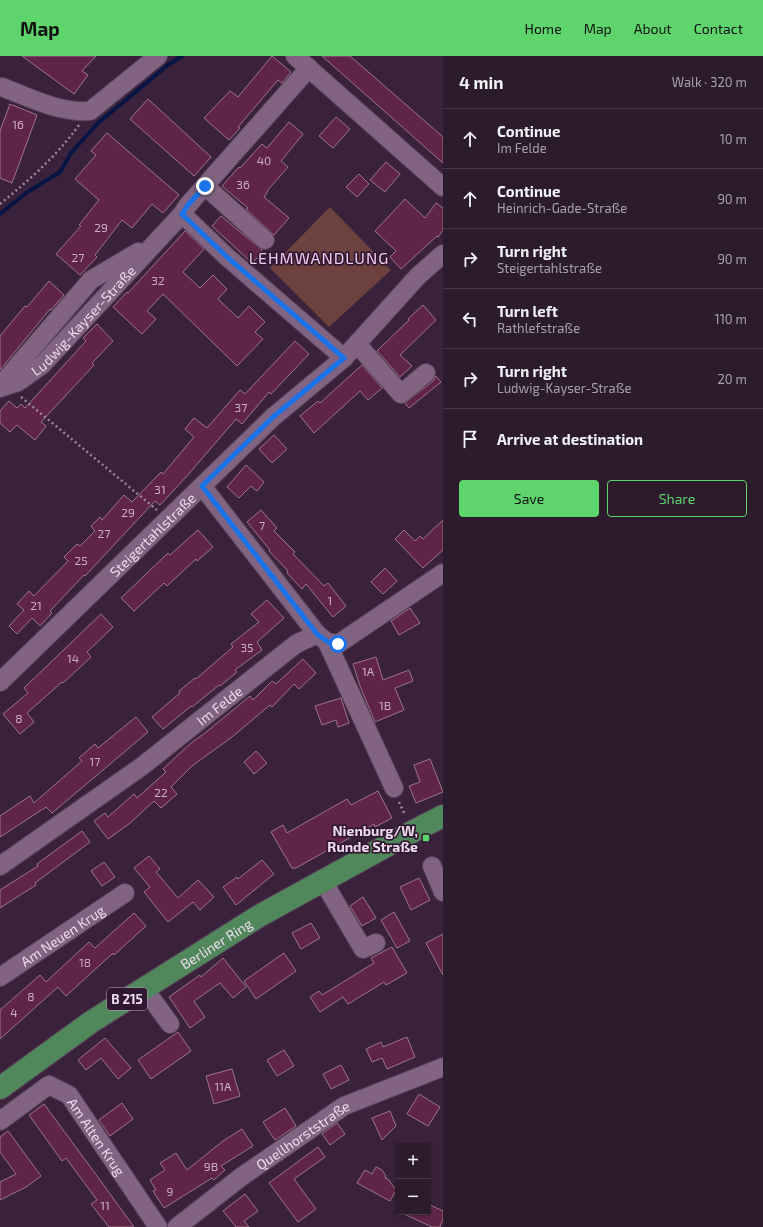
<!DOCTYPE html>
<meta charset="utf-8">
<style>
body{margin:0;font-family:"Exo 2",sans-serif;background:#382739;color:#f1f3f6}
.controls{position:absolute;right:12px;bottom:12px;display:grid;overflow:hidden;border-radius:4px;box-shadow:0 1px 3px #0004}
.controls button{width:36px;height:36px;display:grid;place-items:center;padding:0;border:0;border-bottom:1px solid #483849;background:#2c1a2d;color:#f1f3f6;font:20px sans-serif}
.stop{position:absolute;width:12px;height:12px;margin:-9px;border:3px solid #1a73e8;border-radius:50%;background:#fff}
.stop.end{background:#1a73e8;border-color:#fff;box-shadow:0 1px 4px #0008}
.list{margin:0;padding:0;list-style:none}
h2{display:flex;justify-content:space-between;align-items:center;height:52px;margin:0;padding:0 16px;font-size:17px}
h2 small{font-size:13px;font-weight:400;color:#a6a1aa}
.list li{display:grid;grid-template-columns:26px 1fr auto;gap:12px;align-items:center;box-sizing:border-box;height:60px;padding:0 16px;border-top:1px solid #483849}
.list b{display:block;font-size:15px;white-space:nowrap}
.list p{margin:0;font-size:13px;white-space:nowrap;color:#a6a1aa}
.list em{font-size:13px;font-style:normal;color:#a6a1aa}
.actions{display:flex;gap:8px;padding:12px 16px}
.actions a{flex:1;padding:9px 0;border:1px solid #5ed56c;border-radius:4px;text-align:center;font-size:14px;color:#5ed56c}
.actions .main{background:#5ed56c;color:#111}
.icon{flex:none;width:22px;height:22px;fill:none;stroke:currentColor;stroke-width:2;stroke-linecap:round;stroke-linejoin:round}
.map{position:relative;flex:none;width:443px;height:1171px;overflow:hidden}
header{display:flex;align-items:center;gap:24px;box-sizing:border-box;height:56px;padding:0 20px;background:#5ed56c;color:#111}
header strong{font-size:19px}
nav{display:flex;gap:22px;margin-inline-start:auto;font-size:14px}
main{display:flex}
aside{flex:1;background:#2c1a2d}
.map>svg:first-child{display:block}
</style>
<header>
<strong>Map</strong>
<nav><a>Home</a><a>Map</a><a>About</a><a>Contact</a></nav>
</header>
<main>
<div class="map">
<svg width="443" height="1171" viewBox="0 0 443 1171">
<rect width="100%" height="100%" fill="#3b223c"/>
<path fill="#6d423e" d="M 330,151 L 391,214 L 329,271 L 270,212 Z"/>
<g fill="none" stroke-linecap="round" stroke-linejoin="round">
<path stroke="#061446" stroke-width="4" d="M 0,158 L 26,137 L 60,116 L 71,97 L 98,67 L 168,9 L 182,0"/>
</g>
<g fill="#5f2447" stroke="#9d758a">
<path d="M 22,0 L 96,0 L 82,15 L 88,19 L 74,38 Z"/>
<path d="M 272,0 L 291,16 L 282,27 L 278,24 L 238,71 L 240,72 L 229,84 L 204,62 L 230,35 L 238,41 Z"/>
<path d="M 322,0 L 350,0 L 443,81 L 443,107 Z"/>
<path d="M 148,43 L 211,101 L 194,120 L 130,63 Z"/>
<path d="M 10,48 L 37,59 L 12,127 L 0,122 L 0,75 Z"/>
<path d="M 336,61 L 350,73 L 333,92 L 319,80 Z"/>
<path d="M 289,66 L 303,78 L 281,105 L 288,111 L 267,135 L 268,135 L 264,141 L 289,162 L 274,179 L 246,153 L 248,152 L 222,130 L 239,111 L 240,112 L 262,88 L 267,92 Z"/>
<path d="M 107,77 L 179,139 L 163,157 L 152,148 L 132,172 L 122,164 L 95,199 L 97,201 L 80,219 L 56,198 L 81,170 L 79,169 L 99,144 L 75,123 L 96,99 L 91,95 Z"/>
<path d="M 386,106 L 400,118 L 385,136 L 370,124 Z"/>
<path d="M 359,118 L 369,128 L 357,141 L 346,131 Z"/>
<path d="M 405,143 L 425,162 L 436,147 L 443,152 L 443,174 L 438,181 L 437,180 L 401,213 L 390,201 L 396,195 L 375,175 Z"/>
<path d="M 221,160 L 262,194 L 260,196 L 261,198 L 252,207 L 212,170 Z"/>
<path d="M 185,175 L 204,193 L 183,216 L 200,232 L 213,219 L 227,233 L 218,243 L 238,262 L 249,250 L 265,266 L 255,276 L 263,283 L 237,310 L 163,238 L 147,255 L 156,263 L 142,278 L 113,251 L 127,236 L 128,237 Z"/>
<path d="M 49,225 L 64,239 L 51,254 L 50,253 L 0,314 L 0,280 L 25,250 L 27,251 Z"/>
<path d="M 423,249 L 436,264 L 400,299 L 412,310 L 400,321 L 377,295 L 409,264 L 408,263 Z"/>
<path d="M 97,268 L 113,285 L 92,307 L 94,309 L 41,366 L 46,370 L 35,384 L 17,369 L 10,376 L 0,367 L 0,355 L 9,345 L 17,352 L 21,348 L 25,352 L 86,285 L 83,282 Z"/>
<path d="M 295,285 L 309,298 L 271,338 L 269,336 L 242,368 L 236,363 L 187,420 L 160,449 L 155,445 L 85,520 L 84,519 L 50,555 L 52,557 L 40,570 L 32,562 L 17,578 L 9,570 L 24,554 L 17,548 L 29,535 L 34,540 L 68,505 L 64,501 L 77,488 L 80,490 L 95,475 L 91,470 L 100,461 L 102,464 L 124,439 L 132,446 L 161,416 L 163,418 L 194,381 L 185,373 L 194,362 L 207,372 L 240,334 L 245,338 Z"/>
<path d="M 362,309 L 382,332 L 368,344 L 360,335 L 314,377 L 300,360 L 318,345 L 320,347 Z"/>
<path d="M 436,320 L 441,326 L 409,352 L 405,347 L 433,325 Z"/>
<path d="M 274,379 L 287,393 L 272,407 L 259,393 Z"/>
<path d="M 246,409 L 264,426 L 257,435 L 251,430 L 239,442 L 227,431 Z"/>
<path d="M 261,454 L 277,472 L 274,475 L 295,496 L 293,498 L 324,530 L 328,527 L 346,550 L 333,561 L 306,528 L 302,533 L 287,517 L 288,515 L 269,495 L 270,494 L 247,466 Z"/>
<path d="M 443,464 L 443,494 L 423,512 L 395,483 L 404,474 L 415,485 L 420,480 L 423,483 Z"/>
<path d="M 198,474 L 213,491 L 197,505 L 196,503 L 167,530 L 164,527 L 134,555 L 121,542 L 168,497 L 170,499 Z"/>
<path d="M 385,512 L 397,525 L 383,538 L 371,526 Z"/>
<path d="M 267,544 L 284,562 L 257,586 L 262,594 L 235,614 L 237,616 L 220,630 L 219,629 L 192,651 L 191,650 L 163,673 L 152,661 L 180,637 L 179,635 L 195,622 L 196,623 L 233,591 L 231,588 L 259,566 L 251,558 Z"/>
<path d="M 410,552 L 420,567 L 399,579 L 391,565 Z"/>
<path d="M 101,558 L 113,571 L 87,596 L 91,601 L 63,627 L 62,626 L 27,657 L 34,666 L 20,678 L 3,658 L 28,637 L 24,632 Z"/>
<path d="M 376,601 L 383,624 L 409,614 L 413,625 L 395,632 L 404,654 L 375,666 L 360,630 L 353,608 Z"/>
<path d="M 303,603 L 316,617 L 299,633 L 294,628 L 272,651 L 270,649 L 232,681 L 192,710 L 171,731 L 177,738 L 161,752 L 154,745 L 129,768 L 108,783 L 94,765 L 105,757 L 108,761 L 134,738 L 137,742 L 166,716 L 163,713 L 191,687 L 205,677 L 250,640 L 253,644 L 272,625 L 276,628 Z"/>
<path d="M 341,642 L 349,667 L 338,671 L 336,664 L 322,669 L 315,650 Z"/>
<path d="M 136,661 L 148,676 L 52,757 L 46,751 L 0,781 L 0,760 L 30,740 L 34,747 L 82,705 L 79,702 L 95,688 L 98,692 Z"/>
<path d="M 256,695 L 267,707 L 254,718 L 244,706 Z"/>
<path d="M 430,703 L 443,736 L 416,747 L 409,730 L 420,726 L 414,709 Z"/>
<path d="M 378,735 L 392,762 L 375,771 L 374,768 L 296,812 L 292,812 L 271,776 L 283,769 L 287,777 L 347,743 L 351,749 Z"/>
<path d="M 82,775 L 90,786 L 35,827 L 36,829 L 0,852 L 0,834 L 38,810 L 37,808 Z"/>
<path d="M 149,800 L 160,813 L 156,816 L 178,842 L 198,824 L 214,841 L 200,854 L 193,846 L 168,866 L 144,836 L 150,831 L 134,812 Z"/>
<path d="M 262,804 L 274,818 L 236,849 L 223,831 L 237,821 L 238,823 Z"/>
<path d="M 104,806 L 115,821 L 102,830 L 91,815 Z"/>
<path d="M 419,822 L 430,844 L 411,854 L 400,831 Z"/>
<path d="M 363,841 L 376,862 L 362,870 L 350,850 Z"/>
<path d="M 394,856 L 410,885 L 397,892 L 381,864 Z"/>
<path d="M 134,857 L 146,870 L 114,899 L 113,897 L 66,940 L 58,931 L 0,983 L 0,954 L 40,919 L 46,926 L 89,886 L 95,892 Z"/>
<path d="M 311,867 L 320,882 L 301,893 L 292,877 Z"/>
<path d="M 443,878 L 443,919 L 426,887 Z"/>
<path d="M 392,891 L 407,917 L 386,929 L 384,926 L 348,948 L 343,941 L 320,956 L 310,941 L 319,935 L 322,939 L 374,907 L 371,902 Z"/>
<path d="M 284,897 L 296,915 L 256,943 L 244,925 Z"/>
<path d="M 223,902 L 246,931 L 233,942 L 220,927 L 194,945 L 205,961 L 190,972 L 169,941 L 200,919 L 201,921 Z"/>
<path d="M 178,976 L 191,995 L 151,1023 L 138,1004 Z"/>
<path d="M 407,981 L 415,1001 L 387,1013 L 382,1002 L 372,1006 L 366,993 L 381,986 L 383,991 Z"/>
<path d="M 105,982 L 131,1012 L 118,1023 L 101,1002 L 86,1014 L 78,1004 Z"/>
<path d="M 284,994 L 294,1010 L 277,1020 L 267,1004 Z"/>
<path d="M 341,1009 L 349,1024 L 331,1033 L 323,1018 Z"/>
<path d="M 232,1013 L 240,1040 L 214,1048 L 206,1020 Z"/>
<path d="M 419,1038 L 440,1051 L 428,1070 L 407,1058 Z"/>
<path d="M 122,1047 L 133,1063 L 110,1080 L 99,1064 Z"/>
<path d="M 44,1048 L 97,1120 L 134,1171 L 109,1171 L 91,1148 L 97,1144 L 66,1102 L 62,1105 L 29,1059 Z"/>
<path d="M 285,1052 L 296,1070 L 275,1084 L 263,1066 Z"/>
<path d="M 390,1055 L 396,1070 L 382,1084 L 372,1062 Z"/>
<path d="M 337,1067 L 345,1078 L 330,1089 L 322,1078 Z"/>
<path d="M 242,1073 L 253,1090 L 221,1110 L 225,1114 L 214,1124 L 212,1122 L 164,1152 L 153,1135 L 156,1134 L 150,1124 L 165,1114 L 160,1107 L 176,1097 L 187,1114 L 223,1085 Z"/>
<path d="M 8,1075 L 41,1120 L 26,1131 L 0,1144 L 0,1126 L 16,1118 L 0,1096 L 0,1081 Z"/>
<path d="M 318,1091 L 325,1101 L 294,1123 L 316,1153 L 298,1166 L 269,1127 Z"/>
<path d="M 376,1111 L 382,1114 L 386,1120 L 385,1122 L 388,1123 L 396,1134 L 390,1145 L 357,1127 L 365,1114 L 372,1118 Z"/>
<path d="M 245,1138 L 258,1155 L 244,1165 L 249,1171 L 236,1171 L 223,1155 Z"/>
<path d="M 428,1148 L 443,1155 L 443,1163 L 440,1171 L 432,1171 L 400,1156 L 428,1156 Z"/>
</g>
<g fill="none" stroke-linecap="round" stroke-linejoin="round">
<defs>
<g id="minor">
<path d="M 295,0 L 443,131"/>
<path d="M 2,31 C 30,42 60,57 90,55 L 158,0"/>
<path d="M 205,130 L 265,184"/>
<path d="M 182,158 L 227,201 L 344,302"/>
<path d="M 357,288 L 401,338 L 426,317"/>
<path d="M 0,330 L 91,224 L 138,196"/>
<path id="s1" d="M 0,332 L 18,326 L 42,309 L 182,158 L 188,149 L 309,12"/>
<path d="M 202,430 L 317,578"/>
<path d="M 327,586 L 394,732"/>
<path id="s2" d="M 0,626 L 273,361 L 344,302 L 418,220 L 443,198"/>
<path id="s3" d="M 0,810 L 141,711 L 296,588 L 317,578 L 327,586 L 338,588 L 443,517"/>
<path d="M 432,810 L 443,836"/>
<path d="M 323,824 L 330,837 L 363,893 L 376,887"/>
<path id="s4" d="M 0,921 L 125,837"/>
<path d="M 144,932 L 170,968"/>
<path id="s5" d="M 0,1065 L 49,1029 L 69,1039 L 158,1171"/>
<path id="s6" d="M 177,1171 L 241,1121 L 344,1050 L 443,1011"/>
</g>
<g id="major">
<path id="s7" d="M 0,1032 L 91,966 L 259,860 L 408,778 L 443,760"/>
</g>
</defs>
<use href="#minor" stroke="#574158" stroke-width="20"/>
<use href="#major" stroke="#574158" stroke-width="24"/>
<g stroke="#9a869b" stroke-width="2.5" stroke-dasharray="2 3" stroke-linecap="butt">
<path d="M 0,148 C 30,123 55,102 79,69"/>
<path d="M 21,341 L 157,454"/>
<path d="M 399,746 L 405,759"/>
</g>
<use href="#minor" stroke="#816481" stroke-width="18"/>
<use href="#major" stroke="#50885b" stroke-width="22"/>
</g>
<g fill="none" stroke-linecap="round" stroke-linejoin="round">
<path stroke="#1a73e8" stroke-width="5" d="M 205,130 L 188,149 L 182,158 L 227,201 L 344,302 L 273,361 L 202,430 L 317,578 L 328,586 L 338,588"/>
</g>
<rect fill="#5ed56c" stroke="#311832" stroke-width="1.5" x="422" y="778" width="8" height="8" rx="2"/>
<g text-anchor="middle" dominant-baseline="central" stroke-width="3.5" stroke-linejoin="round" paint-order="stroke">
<g font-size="12" fill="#caaec4">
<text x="18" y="68">16</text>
<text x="264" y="104">40</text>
<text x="243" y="128">36</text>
<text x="101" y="171">29</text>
<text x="78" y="201">27</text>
<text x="158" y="224">32</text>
<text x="241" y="351">37</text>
<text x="160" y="433">31</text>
<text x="128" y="456">29</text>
<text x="262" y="469">7</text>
<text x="104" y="477">27</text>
<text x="81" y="504">25</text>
<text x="330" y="544">1</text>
<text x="36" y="549">21</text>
<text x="247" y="591">35</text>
<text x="73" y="602">14</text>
<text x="368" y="615">1A</text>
<text x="385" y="649">1B</text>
<text x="19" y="662">8</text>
<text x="95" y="705">17</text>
<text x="161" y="736">22</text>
<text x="85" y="906">18</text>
<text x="31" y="940">8</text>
<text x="14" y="956">4</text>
<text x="223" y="1030">11A</text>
<text x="211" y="1110">9B</text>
<text x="170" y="1135">9</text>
<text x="105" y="1149">11</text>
</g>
<rect fill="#311832" stroke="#b5a1b5" stroke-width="1" x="107" y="932" width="40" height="22" rx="3"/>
<g font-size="13" font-weight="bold" fill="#eddced">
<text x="127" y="943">B 215</text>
</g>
<g font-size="14" fill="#eddced" stroke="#311832">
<text stroke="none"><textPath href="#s1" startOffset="109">Ludwig-Kayser-Straße</textPath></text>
<text stroke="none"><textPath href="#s2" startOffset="212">Steigertahlstraße</textPath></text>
<text stroke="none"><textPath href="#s3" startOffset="272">Im Felde</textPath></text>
<text stroke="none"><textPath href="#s4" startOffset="75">Am Neuen Krug</textPath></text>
<text stroke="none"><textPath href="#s7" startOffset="260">Berliner Ring</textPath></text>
<text stroke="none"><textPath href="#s6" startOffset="156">Quellhorststraße</textPath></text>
<text stroke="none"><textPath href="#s5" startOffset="133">Am Alten Krug</textPath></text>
</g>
<g font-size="14" font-weight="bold" fill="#eddced" stroke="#311832" text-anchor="end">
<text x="418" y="774">Nienburg/W,<tspan x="418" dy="16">Runde Straße</tspan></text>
</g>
<g font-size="16" letter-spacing="1" fill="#ebcaeb" stroke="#311832">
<text x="319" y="201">LEHMWANDLUNG</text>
</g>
</g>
</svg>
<div class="controls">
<button>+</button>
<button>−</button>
</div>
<div class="stop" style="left:338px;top:588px"></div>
<div class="stop end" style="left:205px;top:130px"></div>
</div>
<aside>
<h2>4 min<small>Walk · 320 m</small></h2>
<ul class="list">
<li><svg class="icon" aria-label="ahead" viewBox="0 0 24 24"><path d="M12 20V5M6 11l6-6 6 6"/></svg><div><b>Continue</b><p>Im Felde</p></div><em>10 m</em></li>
<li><svg class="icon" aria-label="ahead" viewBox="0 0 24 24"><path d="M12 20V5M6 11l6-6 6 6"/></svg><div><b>Continue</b><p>Heinrich-Gade-Straße</p></div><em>90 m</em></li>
<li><svg class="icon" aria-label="right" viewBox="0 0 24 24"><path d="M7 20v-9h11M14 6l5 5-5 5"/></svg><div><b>Turn right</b><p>Steigertahlstraße</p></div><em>90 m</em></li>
<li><svg class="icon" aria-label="left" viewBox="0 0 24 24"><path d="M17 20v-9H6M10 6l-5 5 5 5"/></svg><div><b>Turn left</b><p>Rathlefstraße</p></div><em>110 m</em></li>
<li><svg class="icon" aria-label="right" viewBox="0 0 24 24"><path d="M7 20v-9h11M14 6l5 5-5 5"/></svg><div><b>Turn right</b><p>Ludwig-Kayser-Straße</p></div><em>20 m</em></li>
<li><svg class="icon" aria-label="arrive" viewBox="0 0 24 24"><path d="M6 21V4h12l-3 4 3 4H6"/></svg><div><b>Arrive at destination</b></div></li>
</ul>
<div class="actions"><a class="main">Save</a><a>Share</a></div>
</aside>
</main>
